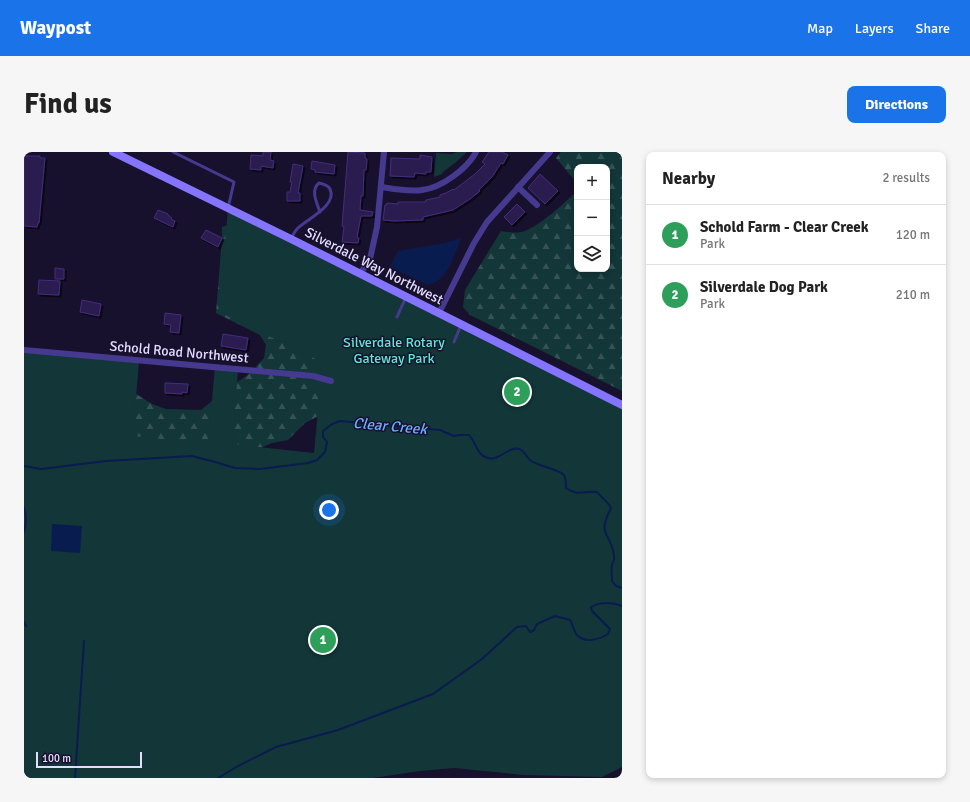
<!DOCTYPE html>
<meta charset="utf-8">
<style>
body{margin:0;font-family:Signika,sans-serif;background:#f6f6f6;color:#222}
.controls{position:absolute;right:12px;top:12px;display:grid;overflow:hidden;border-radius:8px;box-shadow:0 2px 6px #0003}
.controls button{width:36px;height:36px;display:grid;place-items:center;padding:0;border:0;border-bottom:1px solid #e0e0e0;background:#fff;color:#222;font:20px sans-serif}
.scale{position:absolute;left:12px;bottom:10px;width:106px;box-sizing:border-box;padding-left:4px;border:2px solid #e4ddff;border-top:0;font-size:11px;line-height:14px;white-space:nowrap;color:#e4ddff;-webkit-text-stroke:3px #18112e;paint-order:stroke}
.you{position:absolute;left:305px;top:358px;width:14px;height:14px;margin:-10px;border:3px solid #fff;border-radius:50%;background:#1a73e8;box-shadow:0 0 0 6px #1a73e833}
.badge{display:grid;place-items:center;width:26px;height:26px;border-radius:50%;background:#1a73e8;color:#fff;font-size:13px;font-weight:700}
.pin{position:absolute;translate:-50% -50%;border:2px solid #fff;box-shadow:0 1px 4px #0006}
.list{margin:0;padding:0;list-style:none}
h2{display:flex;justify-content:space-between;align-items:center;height:52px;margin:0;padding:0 16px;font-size:17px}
h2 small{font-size:13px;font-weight:400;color:#767676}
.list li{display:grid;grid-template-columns:26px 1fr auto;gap:12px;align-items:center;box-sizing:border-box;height:60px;padding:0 16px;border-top:1px solid #e0e0e0}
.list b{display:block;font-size:15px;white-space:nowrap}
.list p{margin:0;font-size:13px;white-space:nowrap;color:#767676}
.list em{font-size:13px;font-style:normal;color:#767676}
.icon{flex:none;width:22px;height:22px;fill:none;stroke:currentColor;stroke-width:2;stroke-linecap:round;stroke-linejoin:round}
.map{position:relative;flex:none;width:598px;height:626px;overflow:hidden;border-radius:8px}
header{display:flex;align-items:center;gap:24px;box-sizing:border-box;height:56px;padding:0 20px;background:#1a73e8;color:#fff}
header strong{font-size:19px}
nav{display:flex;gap:22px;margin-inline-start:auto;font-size:14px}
.intro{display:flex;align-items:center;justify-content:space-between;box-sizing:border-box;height:96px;padding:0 24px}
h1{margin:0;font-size:28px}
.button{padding:10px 18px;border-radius:8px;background:#1a73e8;color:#fff;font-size:14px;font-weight:700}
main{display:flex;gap:24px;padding:0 24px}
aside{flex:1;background:#fff;border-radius:8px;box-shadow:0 2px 6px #0003}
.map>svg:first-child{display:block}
</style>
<header>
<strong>Waypost</strong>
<nav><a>Map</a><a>Layers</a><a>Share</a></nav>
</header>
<div class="intro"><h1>Find us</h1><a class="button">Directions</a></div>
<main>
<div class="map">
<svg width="598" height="626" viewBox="0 0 598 626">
<defs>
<pattern id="forest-firs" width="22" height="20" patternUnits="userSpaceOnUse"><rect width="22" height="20" fill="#133638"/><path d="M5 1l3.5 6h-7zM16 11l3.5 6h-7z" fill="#355356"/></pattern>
<filter id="shadow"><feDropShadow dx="2" dy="2" stdDeviation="0" flood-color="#0009"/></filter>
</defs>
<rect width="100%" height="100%" fill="#18112e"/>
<g fill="url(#forest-firs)" fill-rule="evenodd">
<path d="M 537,0 L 598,0 L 598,239 L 446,163 L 439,155 L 441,138 L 477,79 C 484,80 494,82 501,79 C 518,72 538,53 551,41 L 552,30 L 532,6 ZM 553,15 L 583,15 L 583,117 L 553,117 Z"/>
<path d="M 207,72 L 298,171 L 300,261 L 281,271 L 264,288 L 248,291 L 227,300 L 120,300 L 0,212 L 106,238 L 128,252 L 142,257 L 177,258 L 204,236 L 224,223 L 240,206 L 242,193 L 236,183 L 192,161 L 198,85 L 198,75 Z"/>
</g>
<g fill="#133638">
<path d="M 433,0 L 443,0 L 432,10 L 419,20 L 418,22 L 410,25 L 412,1 L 428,2 Z"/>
<path d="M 204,57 L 598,253 L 598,615 L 578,625 L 500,623 L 430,616 L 396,619 L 349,626 L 0,626 L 0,198 L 115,208 L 109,284 L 184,292 L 191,215 L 214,218 L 208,292 L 290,301 L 297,226 L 292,225 L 298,210 L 195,160 Z"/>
</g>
<g fill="#091c4f">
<path d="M 437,86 C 432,99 425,122 413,129 C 411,131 407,132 404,133 L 366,115 L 374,99 L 421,91 Z"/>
<path d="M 28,372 L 58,374 L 56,401 L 27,399 Z"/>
</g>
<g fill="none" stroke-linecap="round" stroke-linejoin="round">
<g stroke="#091c4f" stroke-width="2">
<path d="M 0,314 L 17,317 L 82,309 L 168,304 L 191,310 L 211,316 L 236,317 L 284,311 L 293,308 L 301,300 L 303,290 L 299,285 L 299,279 L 308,272 L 316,269 L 416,278 L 430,284 L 435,283 L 445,283 C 452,290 453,304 464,306 C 476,309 484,294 496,297 C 501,300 503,306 507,309 C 515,314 536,318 540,323 C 542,326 542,332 542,336 C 555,345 560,338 573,340 C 576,344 586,352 587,356 C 572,385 587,379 590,404 C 591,408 589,409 588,413 C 587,418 588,424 588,429 L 592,434 L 598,436"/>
<path d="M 0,356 C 3,363 2,372 0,380"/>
<path d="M 0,470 L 2,474"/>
<path d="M 51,626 L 60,489"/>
<path d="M 194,626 L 214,614 L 252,595 L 314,578 L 409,542 L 458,507 L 493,475 L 502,474 L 506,480 L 510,478 L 513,472 L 531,464 L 546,468 C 549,473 550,480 553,483 C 561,492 576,487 584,482 L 586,477 L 568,459 L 567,455 C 575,450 589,450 598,454"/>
</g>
</g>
<g fill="#2b1c50" stroke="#442d7d" filter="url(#shadow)">
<path d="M 239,0 L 247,0 L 246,8 L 250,9 L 249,16 L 237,14 L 237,18 L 226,17 L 227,3 L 239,4 Z"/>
<path d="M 324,0 L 341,1 L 341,6 L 343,7 L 342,18 L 340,18 L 339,44 L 337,44 L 336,58 L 349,60 L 348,64 L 337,64 L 333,85 L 335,86 L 334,91 L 318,90 L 320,75 L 318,74 Z"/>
<path d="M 465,0 L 478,0 L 484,3 L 479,12 L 477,11 L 468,25 L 455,38 L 456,39 L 446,47 L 429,58 L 399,65 L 399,68 L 370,69 L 359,68 L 361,53 L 362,53 L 363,51 L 374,52 L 374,50 L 401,50 L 402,48 L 416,45 L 416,43 L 422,41 L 429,37 L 430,38 L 451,22 L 461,12 L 458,10 Z"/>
<path d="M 396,3 L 408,5 L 407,20 L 402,20 L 402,22 L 391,21 L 390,25 L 366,24 L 367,6 L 396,7 Z"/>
<path d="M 0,4 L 16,4 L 16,6 L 21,6 L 15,71 L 14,71 L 13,75 L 0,74 Z"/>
<path d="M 288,9 L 311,13 L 310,22 L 291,20 L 291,18 L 287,17 Z"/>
<path d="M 269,12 L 279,14 L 274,41 L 276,41 L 276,49 L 263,49 L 263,40 L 266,40 L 268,30 L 266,30 Z"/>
<path d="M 516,22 L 534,39 L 521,52 L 504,36 Z"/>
<path d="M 493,52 L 501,60 L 488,73 L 480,65 Z"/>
<path d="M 134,58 L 144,62 L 144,63 L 148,66 L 147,67 L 151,69 L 149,75 L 130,66 Z"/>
<path d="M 182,78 L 198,86 L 194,95 L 177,86 Z"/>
<path d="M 31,116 L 40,117 L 40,127 L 31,127 Z"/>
<path d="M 15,128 L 36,129 L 35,143 L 14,142 Z"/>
<path d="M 58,148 L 77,152 L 75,164 L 56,160 Z"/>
<path d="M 141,161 L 157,163 L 155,181 L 146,180 L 147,173 L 140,172 Z"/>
<path d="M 199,182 L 224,186 L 222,198 L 197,194 Z"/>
<path d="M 141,231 L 164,232 L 163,241 L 158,240 L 158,242 L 141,241 Z"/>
</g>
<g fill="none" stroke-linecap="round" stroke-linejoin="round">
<g stroke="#453a8f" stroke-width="3">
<path d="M 149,0 L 210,30 L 204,56"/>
<path d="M 268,85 C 269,83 271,79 273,77 C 281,68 314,54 306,37 C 304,33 300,32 295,31 C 286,38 293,51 296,60"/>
<path d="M 373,165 L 382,145"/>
<path d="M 430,190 L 437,173"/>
</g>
<g stroke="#453a8f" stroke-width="6">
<path d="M 357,35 C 370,37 385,40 398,38 C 417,36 443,17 452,0"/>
<path d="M 494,35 L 513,53"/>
<path d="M 336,122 L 346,107 L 353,75 L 360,0"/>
<path d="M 415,161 L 450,91 L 463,70 L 526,0"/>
<path d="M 0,198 L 289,224 L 307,229"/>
</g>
<path stroke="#8574ff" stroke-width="8" d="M 89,0 L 267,87 L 598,253"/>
</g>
<g text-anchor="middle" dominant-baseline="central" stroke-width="3" stroke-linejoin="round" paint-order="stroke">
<g font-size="14" fill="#e4ddff" stroke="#18112e">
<text transform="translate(350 114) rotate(27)">Silverdale Way Northwest</text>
<text transform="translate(155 200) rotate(5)">Schold Road Northwest</text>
</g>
<g font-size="14" fill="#62e6d2" stroke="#18112e">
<text x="370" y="190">Silverdale Rotary<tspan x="370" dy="16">Gateway Park</tspan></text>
</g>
<g font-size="15" font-style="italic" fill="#6badff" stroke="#18112e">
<text transform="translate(366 274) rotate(5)">Clear Creek</text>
</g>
</g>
</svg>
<div class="controls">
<button>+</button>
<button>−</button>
<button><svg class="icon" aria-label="layers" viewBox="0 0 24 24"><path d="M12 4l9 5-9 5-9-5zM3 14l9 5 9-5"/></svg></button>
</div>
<div class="scale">100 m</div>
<div class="you"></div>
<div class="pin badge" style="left:299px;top:488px;background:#2e9e5b">1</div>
<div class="pin badge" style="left:493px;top:240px;background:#2e9e5b">2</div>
</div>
<aside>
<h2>Nearby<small>2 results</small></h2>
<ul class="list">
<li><span class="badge" style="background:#2e9e5b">1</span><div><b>Schold Farm - Clear Creek</b><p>Park</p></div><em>120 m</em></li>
<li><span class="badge" style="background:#2e9e5b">2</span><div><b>Silverdale Dog Park</b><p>Park</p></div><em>210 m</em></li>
</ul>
</aside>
</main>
